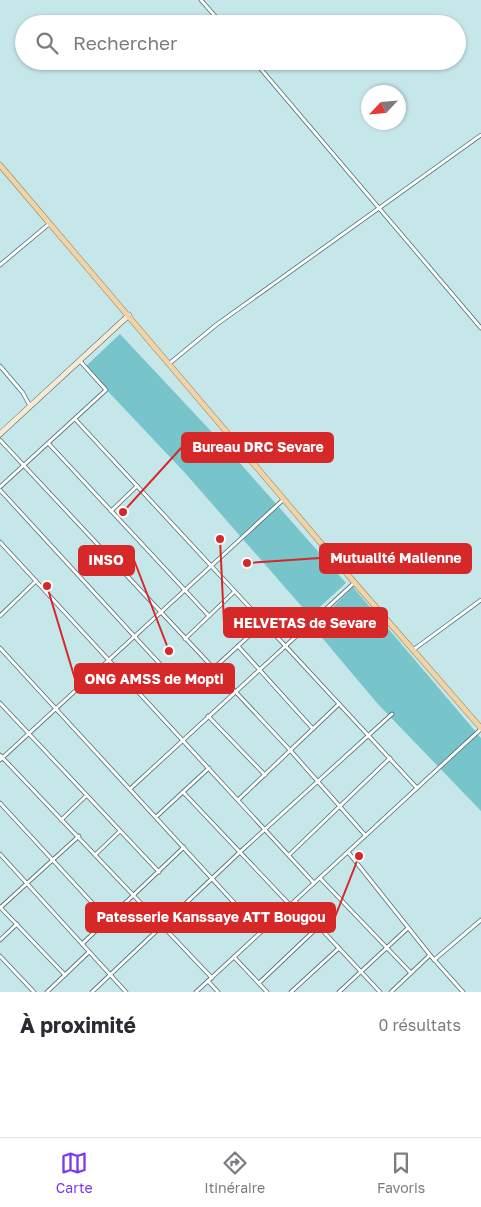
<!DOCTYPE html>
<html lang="fr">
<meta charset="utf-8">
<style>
body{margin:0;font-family:"Golos Text",sans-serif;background:#f2f2f3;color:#2b2b33}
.compass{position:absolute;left:361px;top:85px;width:45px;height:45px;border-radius:50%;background:#fff;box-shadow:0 1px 4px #0004;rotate:244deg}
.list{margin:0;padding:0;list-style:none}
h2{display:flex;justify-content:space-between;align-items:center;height:65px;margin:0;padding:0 20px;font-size:21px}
h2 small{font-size:16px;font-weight:400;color:#7c7c81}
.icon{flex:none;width:28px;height:28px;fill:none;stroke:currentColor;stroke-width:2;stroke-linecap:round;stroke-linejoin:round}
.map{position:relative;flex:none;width:481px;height:992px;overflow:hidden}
.search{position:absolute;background:#fff;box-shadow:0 1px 4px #0004;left:15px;right:15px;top:15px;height:55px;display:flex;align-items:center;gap:12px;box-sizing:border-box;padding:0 18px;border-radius:28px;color:#7c7c81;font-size:19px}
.sheet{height:145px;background:#fff}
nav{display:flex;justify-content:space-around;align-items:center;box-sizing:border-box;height:70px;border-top:1px solid #e1e1e2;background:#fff;font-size:14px;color:#7c7c81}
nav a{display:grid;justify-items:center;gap:2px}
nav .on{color:#7c3aed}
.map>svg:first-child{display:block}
</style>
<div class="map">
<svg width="481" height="992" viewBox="0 0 481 992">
<rect width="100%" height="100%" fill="#c6e7ea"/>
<g fill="#77c4ca">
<path d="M 120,334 L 224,445 L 346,583 L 310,616 L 186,474 L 85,367 Z"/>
<path d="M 353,587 L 481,738 L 481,811 L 377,703 L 313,627 Z"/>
</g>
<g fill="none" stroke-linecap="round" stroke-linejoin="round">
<defs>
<g id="street">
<path d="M 201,0 L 222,24"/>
<path d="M 254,61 L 481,328"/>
<path d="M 0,265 L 49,224"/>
<path d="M 170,363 L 216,325 L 481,135"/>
<path d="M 0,366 L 23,393 L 30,406"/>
<path d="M 75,419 L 417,788"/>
<path d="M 0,440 L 290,750 L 365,835"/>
<path d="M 49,444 L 209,616"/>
<path d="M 0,487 L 106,390 L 80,361"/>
<path d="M 0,490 L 170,675"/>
<path d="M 111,511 L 137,486"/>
<path d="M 0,542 L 314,883"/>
<path d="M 0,616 L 36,581"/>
<path d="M 185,639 L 234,592"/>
<path d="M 238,646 L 313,729"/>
<path d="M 0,648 L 261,932"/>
<path d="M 413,650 L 481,600"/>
<path d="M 213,669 L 263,623"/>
<path d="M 0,703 L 159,872"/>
<path d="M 208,716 L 265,775"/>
<path d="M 0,755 L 212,978"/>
<path d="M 0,760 L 284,499"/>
<path d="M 130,789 L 354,583"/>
<path d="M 183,792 L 290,905"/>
<path d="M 238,800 L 339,704"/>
<path d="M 0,803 L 108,920"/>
<path d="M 156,817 L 209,768"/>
<path d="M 61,820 L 86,796"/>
<path d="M 348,852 L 430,955 L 463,992"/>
<path d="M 0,854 L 126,992"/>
<path d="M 96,854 L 120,831"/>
<path d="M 289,855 L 390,758"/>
<path d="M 320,878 L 411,973"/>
<path d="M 295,901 L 380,992"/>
<path d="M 0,907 L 65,975"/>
<path d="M 1,907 L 79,836"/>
<path d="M 0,940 L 17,924"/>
<path d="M 82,944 L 184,847"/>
<path d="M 0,956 L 34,992"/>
<path d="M 234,957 L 267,992"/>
<path d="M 434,960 L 481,920"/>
<path d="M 208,981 L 218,992"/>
<path d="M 259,983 L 319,926"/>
<path d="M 47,992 L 89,952"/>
<path d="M 92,992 L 240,852 L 392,714"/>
<path d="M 196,992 L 481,729"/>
<path d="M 291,992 L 339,948"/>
<path d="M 339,992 L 408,928"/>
<path d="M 391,992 L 430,955"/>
</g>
<path id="secondary" d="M 0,434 L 129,315"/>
<path id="primary" d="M 0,165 L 354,582 L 481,728"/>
</defs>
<use href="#street" stroke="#4e6c6f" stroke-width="4.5"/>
<use href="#secondary" stroke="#4e6c6f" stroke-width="6"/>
<use href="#primary" stroke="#9b8253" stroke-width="6"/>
<use href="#street" stroke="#fff" stroke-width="3"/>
<use href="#secondary" stroke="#f7e9d4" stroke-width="5"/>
<use href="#primary" stroke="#eed4a8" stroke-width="5"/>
</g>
<path fill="none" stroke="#d62828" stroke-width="2" d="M123 512L182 447M247 563L320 558M169 651L134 560M220 539L224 623M47 586L75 679M359 856L335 917"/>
<g fill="#d62828" stroke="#fff" stroke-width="2">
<circle cx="123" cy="512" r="5"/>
<circle cx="247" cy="563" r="5"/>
<circle cx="169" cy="651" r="5"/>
<circle cx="220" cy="539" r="5"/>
<circle cx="47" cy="586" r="5"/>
<circle cx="359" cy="856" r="5"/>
</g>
<g fill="#d62828" stroke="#d62828" stroke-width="2">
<rect x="182" y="433" width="151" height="29" rx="5"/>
<rect x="320" y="544" width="151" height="29" rx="5"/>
<rect x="79" y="546" width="55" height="29" rx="5"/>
<rect x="224" y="608" width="163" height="29" rx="5"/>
<rect x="75" y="664" width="159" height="29" rx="5"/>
<rect x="86" y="903" width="249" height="29" rx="5"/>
</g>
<g font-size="14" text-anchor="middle" font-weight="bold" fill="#fff">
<text x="258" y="452">Bureau DRC Sevare</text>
<text x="396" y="563">Mutualité Malienne</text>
<text x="106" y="565">INSO</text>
<text x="305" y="628">HELVETAS de Sevare</text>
<text x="154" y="684">ONG AMSS de Mopti</text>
<text x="211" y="922">Patesserie Kanssaye ATT Bougou</text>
</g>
</svg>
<svg class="compass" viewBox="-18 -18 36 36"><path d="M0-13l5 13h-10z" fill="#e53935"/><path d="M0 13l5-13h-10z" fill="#7c7c81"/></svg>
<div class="search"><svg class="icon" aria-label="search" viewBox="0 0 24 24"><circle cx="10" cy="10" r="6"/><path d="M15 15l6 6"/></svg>Rechercher</div>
</div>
<section class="sheet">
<h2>À proximité<small>0 résultats</small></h2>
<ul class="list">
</ul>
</section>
<nav>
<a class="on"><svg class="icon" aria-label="map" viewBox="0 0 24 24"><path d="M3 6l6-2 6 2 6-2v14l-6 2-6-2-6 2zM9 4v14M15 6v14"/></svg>Carte</a>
<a><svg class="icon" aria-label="directions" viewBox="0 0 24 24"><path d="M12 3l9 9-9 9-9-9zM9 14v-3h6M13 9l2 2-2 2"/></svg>Itinéraire</a>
<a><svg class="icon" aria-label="saved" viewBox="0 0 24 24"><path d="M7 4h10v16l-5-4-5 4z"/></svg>Favoris</a>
</nav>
